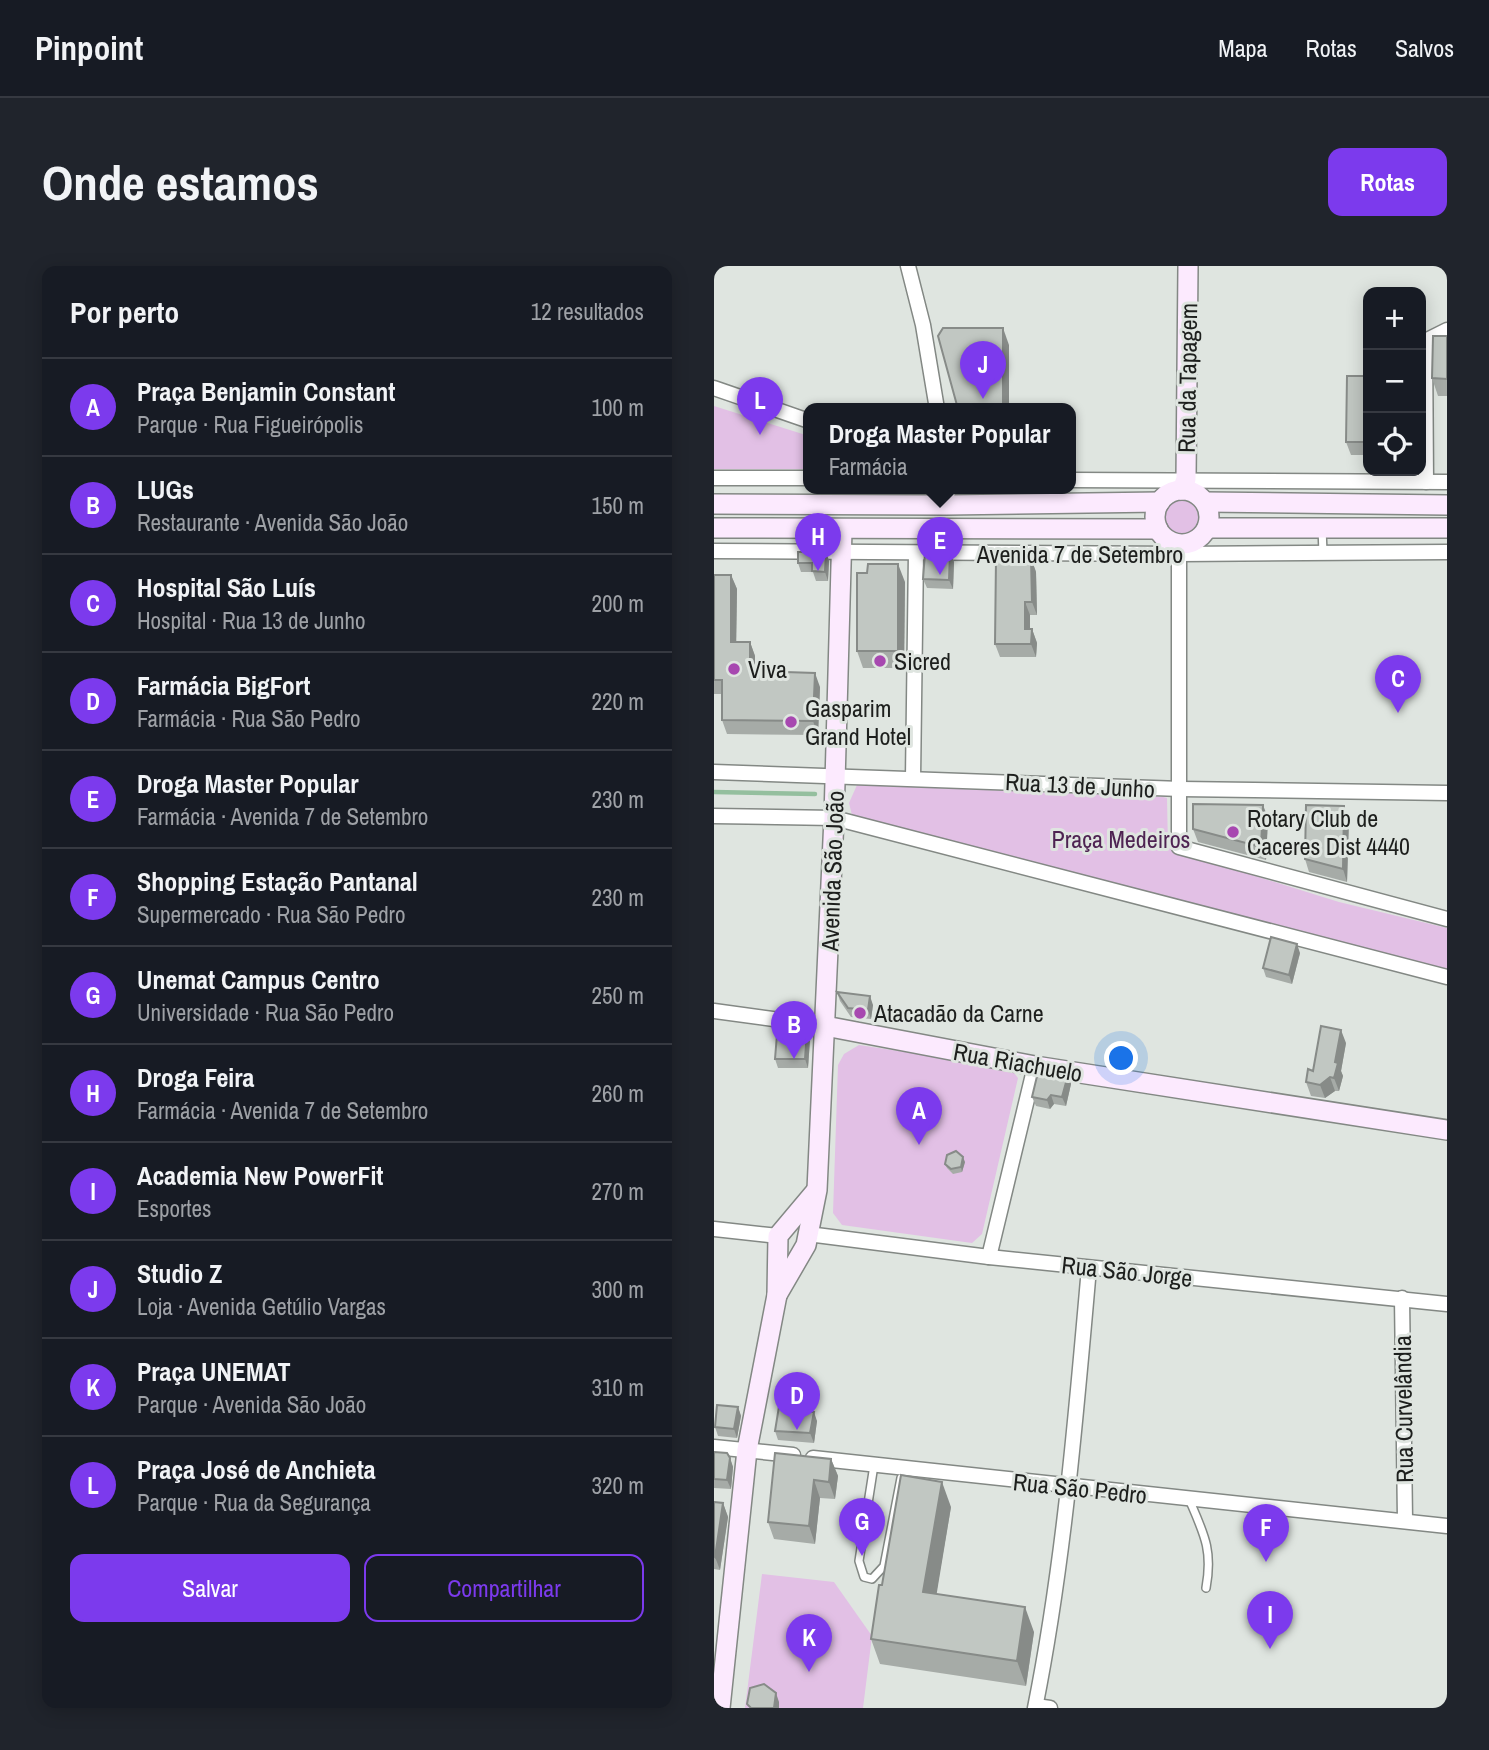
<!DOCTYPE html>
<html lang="pt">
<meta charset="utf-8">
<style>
body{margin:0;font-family:"Archivo Narrow",sans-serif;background:#20242c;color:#f1f3f6}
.controls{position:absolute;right:21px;top:21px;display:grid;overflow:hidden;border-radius:14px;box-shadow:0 4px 18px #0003}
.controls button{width:63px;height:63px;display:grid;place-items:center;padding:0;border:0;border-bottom:2px solid #363941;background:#171b24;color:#f1f3f6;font:35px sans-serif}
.you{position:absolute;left:408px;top:793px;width:24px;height:24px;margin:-18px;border:5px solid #fff;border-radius:50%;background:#1a73e8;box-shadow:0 0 0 10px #1a73e833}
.badge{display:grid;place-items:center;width:46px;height:46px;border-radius:50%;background:#7c3aed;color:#fff;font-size:23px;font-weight:700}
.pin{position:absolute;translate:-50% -58px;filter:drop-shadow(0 2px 4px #0008)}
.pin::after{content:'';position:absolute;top:37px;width:24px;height:21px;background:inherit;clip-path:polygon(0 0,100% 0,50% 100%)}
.popup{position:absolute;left:89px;top:137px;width:273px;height:91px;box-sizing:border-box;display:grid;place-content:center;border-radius:14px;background:#171b24;filter:drop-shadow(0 2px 5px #0005);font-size:23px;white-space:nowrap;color:#9ea1a6}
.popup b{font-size:26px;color:#f1f3f6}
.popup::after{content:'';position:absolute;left:50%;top:100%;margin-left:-14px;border:14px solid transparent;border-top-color:#171b24}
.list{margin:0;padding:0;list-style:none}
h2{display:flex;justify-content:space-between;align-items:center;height:91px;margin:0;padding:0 28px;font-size:30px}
h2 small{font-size:23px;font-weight:400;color:#9ea1a6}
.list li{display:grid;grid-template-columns:46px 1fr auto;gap:21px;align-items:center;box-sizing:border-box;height:98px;padding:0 28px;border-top:2px solid #363941}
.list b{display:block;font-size:26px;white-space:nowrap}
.list p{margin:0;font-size:23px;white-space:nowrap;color:#9ea1a6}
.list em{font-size:23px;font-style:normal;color:#9ea1a6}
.actions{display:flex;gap:14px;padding:21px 28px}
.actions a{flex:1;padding:16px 0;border:2px solid #7c3aed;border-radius:14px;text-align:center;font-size:24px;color:#7c3aed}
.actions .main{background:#7c3aed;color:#fff}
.icon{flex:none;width:38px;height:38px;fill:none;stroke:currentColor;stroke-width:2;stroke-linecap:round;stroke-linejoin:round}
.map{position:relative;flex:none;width:733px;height:1442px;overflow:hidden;border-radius:14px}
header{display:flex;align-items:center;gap:42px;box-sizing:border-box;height:98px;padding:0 35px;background:#171b24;border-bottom:2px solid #363941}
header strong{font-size:33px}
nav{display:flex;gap:38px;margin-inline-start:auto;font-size:24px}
.intro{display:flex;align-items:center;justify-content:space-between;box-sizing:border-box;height:168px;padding:0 42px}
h1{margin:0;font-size:49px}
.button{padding:18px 32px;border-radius:14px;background:#7c3aed;color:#fff;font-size:24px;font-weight:700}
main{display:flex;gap:42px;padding:0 42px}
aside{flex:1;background:#171b24;border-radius:14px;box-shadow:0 4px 18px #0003}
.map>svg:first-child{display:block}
</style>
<header>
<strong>Pinpoint</strong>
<nav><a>Mapa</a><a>Rotas</a><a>Salvos</a></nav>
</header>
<div class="intro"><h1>Onde estamos</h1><a class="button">Rotas</a></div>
<main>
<aside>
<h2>Por perto<small>12 resultados</small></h2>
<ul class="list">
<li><span class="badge">A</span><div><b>Praça Benjamin Constant</b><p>Parque · Rua Figueirópolis</p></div><em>100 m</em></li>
<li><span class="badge">B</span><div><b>LUGs</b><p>Restaurante · Avenida São João</p></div><em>150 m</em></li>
<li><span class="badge">C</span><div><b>Hospital São Luís</b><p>Hospital · Rua 13 de Junho</p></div><em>200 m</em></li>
<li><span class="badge">D</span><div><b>Farmácia BigFort</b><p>Farmácia · Rua São Pedro</p></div><em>220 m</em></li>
<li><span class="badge">E</span><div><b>Droga Master Popular</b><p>Farmácia · Avenida 7 de Setembro</p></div><em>230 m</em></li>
<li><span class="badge">F</span><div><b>Shopping Estação Pantanal</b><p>Supermercado · Rua São Pedro</p></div><em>230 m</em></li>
<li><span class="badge">G</span><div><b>Unemat Campus Centro</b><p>Universidade · Rua São Pedro</p></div><em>250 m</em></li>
<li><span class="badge">H</span><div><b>Droga Feira</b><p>Farmácia · Avenida 7 de Setembro</p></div><em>260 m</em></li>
<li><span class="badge">I</span><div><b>Academia New PowerFit</b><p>Esportes</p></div><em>270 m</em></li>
<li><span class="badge">J</span><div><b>Studio Z</b><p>Loja · Avenida Getúlio Vargas</p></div><em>300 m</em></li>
<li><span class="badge">K</span><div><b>Praça UNEMAT</b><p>Parque · Avenida São João</p></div><em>310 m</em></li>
<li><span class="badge">L</span><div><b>Praça José de Anchieta</b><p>Parque · Rua da Segurança</p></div><em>320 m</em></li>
</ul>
<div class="actions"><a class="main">Salvar</a><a>Compartilhar</a></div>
</aside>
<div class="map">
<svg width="733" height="1442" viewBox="0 0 733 1442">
<rect width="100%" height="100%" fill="#dfe5e0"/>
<g fill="#e2c0e5">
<path d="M 0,140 L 95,170 L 95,203 L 0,203 Z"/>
<circle cx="467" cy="251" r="17"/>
<path d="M 143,519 L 449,531 L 453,532 L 454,581 L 458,584 L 625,636 L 733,662 L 733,706 L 138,549 L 135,537 Z"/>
<path d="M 145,779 L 296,802 L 304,812 L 268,968 L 258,977 L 128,959 L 119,947 L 124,799 L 130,788 Z"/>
<path d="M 48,1308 L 120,1316 L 158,1370 L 149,1442 L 31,1442 Z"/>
</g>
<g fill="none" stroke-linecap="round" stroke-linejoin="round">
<path stroke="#94bf9e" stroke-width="4.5" d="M 0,526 L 101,528"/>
<defs>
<g id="lane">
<path d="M 608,262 L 609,287"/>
<path d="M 160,1199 L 145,1295 L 150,1311 L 158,1313 L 170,1300 L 187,1212"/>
<path d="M 475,1233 C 490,1268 499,1284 492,1322"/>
</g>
<g id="street">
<path d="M 194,0 L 209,59 L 223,143"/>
<path d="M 0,122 L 95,155"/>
<path d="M 0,212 L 95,212"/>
<path d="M 357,214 L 733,216"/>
<path d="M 712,216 L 711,75 L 733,64"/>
<path d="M 232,239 L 234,223"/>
<path d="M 465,278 L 465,581 L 733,653"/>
<path d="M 0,285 L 467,288 L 733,286"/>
<path d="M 0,506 L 467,523 L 733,527"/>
<path d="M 199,512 L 202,287"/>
<path d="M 0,550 L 120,552 L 733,711"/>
<path d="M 0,745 L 111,760"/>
<path d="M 0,963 L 64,970"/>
<path d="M 94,968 L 275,991 L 733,1038"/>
<path d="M 275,991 L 321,800"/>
<path d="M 688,1032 L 691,1254"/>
<path d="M 0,1181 L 79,1189"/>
<path d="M 99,1192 L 733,1260"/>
<path d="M 322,1440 L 336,1442"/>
<path d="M 321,1442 C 350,1297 362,1149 375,1002"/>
</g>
<g id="secondary">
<circle cx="468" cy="251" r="27"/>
<path d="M 468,224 L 472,213 L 474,0"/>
<path d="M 491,236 L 733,239"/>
<path d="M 0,238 L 232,239 L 446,236"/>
<path d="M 0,262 L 444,263"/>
<path d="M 493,262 L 733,262"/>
<path d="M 111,760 L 321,800 L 733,864"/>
<path d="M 63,1029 L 92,979 L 103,924 L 120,552 L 128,264"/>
<path d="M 6,1442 L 33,1184 L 63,1029 L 64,970 L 101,926"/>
</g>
</defs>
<use href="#lane" stroke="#838884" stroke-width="10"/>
<use href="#street" stroke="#838884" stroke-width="17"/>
<use href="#secondary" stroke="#838884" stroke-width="22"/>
<use href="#lane" stroke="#fff" stroke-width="7"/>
<use href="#street" stroke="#fff" stroke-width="14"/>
<use href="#secondary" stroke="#fceafe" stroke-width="19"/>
</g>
<g fill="#a6aba7">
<path d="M 733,70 L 733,130 L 724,130 L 718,112 Z"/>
<path d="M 654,110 L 654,189 L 637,189 L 632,176 Z"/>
<path d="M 112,286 L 115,295 L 114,315 L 102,315 L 99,306 L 87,306 L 84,297 Z"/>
<path d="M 236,287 L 240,296 L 239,323 L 213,322 L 209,313 Z"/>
<path d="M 317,292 L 322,306 L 323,349 L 316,349 L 316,363 L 318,363 L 323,377 L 322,391 L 286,391 L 281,378 Z"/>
<path d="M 153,307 L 191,316 L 190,402 L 149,402 L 143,385 Z"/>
<path d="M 0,309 L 17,309 L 23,323 L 22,376 L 36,376 L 41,390 L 41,405 L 106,421 L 104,469 L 13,468 L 8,454 L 8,428 L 0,428 Z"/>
<path d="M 630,540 L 635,553 L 633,616 L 595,606 L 591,593 Z"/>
<path d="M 554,552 L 552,594 L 484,576 L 479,563 Z"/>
<path d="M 586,687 L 578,718 L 552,711 L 549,702 Z"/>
<path d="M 123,726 L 159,739 L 157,753 L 137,751 L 126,735 Z"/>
<path d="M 96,773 L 94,802 L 64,802 L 61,793 Z"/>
<path d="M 632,777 L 627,805 L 629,810 L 625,825 L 621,825 L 611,832 L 597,830 L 592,816 L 599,805 Z"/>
<path d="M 354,809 L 357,818 L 352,840 L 340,838 L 336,843 L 322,840 L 318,831 Z"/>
<path d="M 251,896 L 248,906 L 239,908 L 233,902 L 231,898 Z"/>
<path d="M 92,1134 L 91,1145 L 103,1155 L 100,1177 L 64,1174 L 61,1165 Z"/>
<path d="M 24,1141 L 27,1150 L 23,1172 L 4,1170 L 1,1161 Z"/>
<path d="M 0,1186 L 16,1192 L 19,1201 L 17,1223 L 0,1222 Z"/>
<path d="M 117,1193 L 124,1210 L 121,1233 L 106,1232 L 101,1278 L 60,1273 L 54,1256 Z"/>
<path d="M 0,1236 L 9,1237 L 14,1251 L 6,1304 L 0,1303 Z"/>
<path d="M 237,1241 L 222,1328 L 320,1366 L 312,1420 L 166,1398 L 157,1373 L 168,1319 Z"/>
</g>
<g fill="#878b88">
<path d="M 289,62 L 295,79 L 295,143 L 289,143 Z"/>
<path d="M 112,286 L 115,295 L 114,315 L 111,306 Z"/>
<path d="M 236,287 L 240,296 L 239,323 L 235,314 Z"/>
<path d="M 317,292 L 322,306 L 323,349 L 318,336 Z"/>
<path d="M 184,298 L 191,316 L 190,402 L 184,385 Z"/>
<path d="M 17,309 L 23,323 L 22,390 L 17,376 Z"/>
<path d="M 311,336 L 316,349 L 316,377 L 311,363 Z"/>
<path d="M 318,363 L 323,377 L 322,391 L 317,378 Z"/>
<path d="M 36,376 L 41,390 L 41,419 L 36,405 Z"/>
<path d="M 101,407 L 106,421 L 104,469 L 99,455 Z"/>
<path d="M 549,539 L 554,552 L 552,594 L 547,581 Z"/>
<path d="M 630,540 L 635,553 L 633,616 L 629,603 Z"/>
<path d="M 583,678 L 586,687 L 578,718 L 575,709 Z"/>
<path d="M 156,730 L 159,739 L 157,753 L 154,744 Z"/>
<path d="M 93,764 L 96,773 L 94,802 L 91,793 Z"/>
<path d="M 627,764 L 632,777 L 627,805 L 629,810 L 625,825 L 620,812 L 621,796 Z"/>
<path d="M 354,809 L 357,818 L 352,840 L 348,831 Z"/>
<path d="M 616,811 L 621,825 L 611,832 L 606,819 Z"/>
<path d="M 337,829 L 340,838 L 336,843 L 333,834 Z"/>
<path d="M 249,891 L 251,896 L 248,906 L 247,901 Z"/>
<path d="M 89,1125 L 92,1134 L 90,1154 L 87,1145 Z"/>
<path d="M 24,1141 L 27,1150 L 23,1172 L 20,1163 Z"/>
<path d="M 100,1146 L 103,1155 L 100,1177 L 96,1167 Z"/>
<path d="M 16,1192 L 19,1201 L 17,1223 L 13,1214 Z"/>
<path d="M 117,1193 L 124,1210 L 121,1233 L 115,1216 Z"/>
<path d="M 100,1214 L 106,1232 L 101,1278 L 95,1260 Z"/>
<path d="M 228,1216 L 237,1241 L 219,1350 L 209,1326 Z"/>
<path d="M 9,1237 L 14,1251 L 6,1304 L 1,1291 Z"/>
<path d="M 311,1341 L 320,1366 L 312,1420 L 303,1395 Z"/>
<path d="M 62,1427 L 65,1436 L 65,1442 L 60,1442 Z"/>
</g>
<g fill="#c1c7c2" stroke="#878b88" stroke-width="2">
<path d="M 229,62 L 289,62 L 289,143 L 244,143 L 224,70 Z"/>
<path d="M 719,70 L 733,70 L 733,113 L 718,112 Z"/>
<path d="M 633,110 L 654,110 L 654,176 L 632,176 Z"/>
<path d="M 84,286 L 112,286 L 111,306 L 98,305 L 98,297 L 84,297 Z"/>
<path d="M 211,287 L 236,287 L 235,314 L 209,313 Z"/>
<path d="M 317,292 L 318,336 L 311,336 L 311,363 L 318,363 L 317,378 L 281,378 L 282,293 Z"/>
<path d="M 154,298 L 184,298 L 184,385 L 143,385 L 143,307 L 153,307 Z"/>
<path d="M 0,309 L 17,309 L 17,376 L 36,376 L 36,405 L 101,407 L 99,455 L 8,454 L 8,414 L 0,414 Z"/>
<path d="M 479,538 L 549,539 L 547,581 L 479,563 Z"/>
<path d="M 592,539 L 630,540 L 629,603 L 591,593 Z"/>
<path d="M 557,671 L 583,678 L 575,709 L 549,702 Z"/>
<path d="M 123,726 L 156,730 L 154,744 L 134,742 Z"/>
<path d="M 64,756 L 88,759 L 93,764 L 91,793 L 61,793 Z"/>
<path d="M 607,760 L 627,764 L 621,796 L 624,797 L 620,812 L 616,811 L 606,819 L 592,816 L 594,803 L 599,805 Z"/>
<path d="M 324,806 L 354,809 L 348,831 L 337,829 L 333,834 L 318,831 Z"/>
<path d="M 242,885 L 249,891 L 247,901 L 237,903 L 231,898 L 233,889 Z"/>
<path d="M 68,1122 L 89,1125 L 87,1145 L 100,1146 L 96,1167 L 61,1165 Z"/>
<path d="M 3,1139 L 24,1141 L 20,1163 L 1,1161 Z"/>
<path d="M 0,1186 L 13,1187 L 16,1192 L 13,1214 L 0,1213 Z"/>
<path d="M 61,1187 L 117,1193 L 115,1216 L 100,1214 L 95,1260 L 54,1256 Z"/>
<path d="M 187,1209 L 228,1216 L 209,1326 L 311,1341 L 303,1395 L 157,1373 L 165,1319 L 168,1319 Z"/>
<path d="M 0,1236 L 9,1237 L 1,1291 L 0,1290 Z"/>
<path d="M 50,1418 L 62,1427 L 60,1442 L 37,1442 L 33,1438 L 36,1422 Z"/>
</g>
<g fill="#a748b0" stroke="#dfe5e0" stroke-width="2.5">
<circle cx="166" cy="395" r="7"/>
<circle cx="20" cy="403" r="7"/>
<circle cx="77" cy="456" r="7"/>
<circle cx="519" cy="566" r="7"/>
<circle cx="146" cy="747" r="7"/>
</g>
<g text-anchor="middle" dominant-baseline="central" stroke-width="6" stroke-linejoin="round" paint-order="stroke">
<g font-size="24" fill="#1d1f1d" stroke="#dfe5e0">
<text transform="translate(473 112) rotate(-89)">Rua da Tapagem</text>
<text x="366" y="288">Avenida 7 de Setembro</text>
<text transform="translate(366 519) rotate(3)">Rua 13 de Junho</text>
<text transform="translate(118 605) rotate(-88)">Avenida São João</text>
<text transform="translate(304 796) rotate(10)">Rua Riachuelo</text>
<text transform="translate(413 1005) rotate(6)">Rua São Jorge</text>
<text transform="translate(689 1143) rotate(-91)">Rua Curvelândia</text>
<text transform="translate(366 1222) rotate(6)">Rua São Pedro</text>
</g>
<g font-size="24" fill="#1d1f1d" stroke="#dfe5e0" text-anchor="start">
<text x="180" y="395">Sicred</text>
<text x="34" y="403">Viva</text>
<text x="91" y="442">Gasparim<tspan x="91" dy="28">Grand Hotel</tspan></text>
<text x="533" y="552">Rotary Club de<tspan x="533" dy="28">Caceres Dist 4440</tspan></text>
<text x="160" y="747">Atacadão da Carne</text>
</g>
<g font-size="24" fill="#4e2352" stroke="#dfe5e0">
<text x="407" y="573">Praça Medeiros</text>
</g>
</g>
</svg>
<div class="controls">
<button>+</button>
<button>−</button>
<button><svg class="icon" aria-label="locate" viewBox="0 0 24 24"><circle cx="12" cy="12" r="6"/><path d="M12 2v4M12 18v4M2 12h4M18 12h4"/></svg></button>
</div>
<div class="you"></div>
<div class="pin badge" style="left:205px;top:879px">A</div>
<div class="pin badge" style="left:80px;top:793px">B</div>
<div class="pin badge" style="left:684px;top:447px">C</div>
<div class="pin badge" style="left:83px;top:1164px">D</div>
<div class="pin badge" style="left:226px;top:309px">E</div>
<div class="popup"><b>Droga Master Popular</b>Farmácia</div>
<div class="pin badge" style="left:552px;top:1296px">F</div>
<div class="pin badge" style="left:148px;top:1290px">G</div>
<div class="pin badge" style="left:104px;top:305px">H</div>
<div class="pin badge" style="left:556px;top:1383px">I</div>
<div class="pin badge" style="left:269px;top:133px">J</div>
<div class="pin badge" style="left:95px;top:1406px">K</div>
<div class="pin badge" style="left:46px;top:169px">L</div>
</div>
</main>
